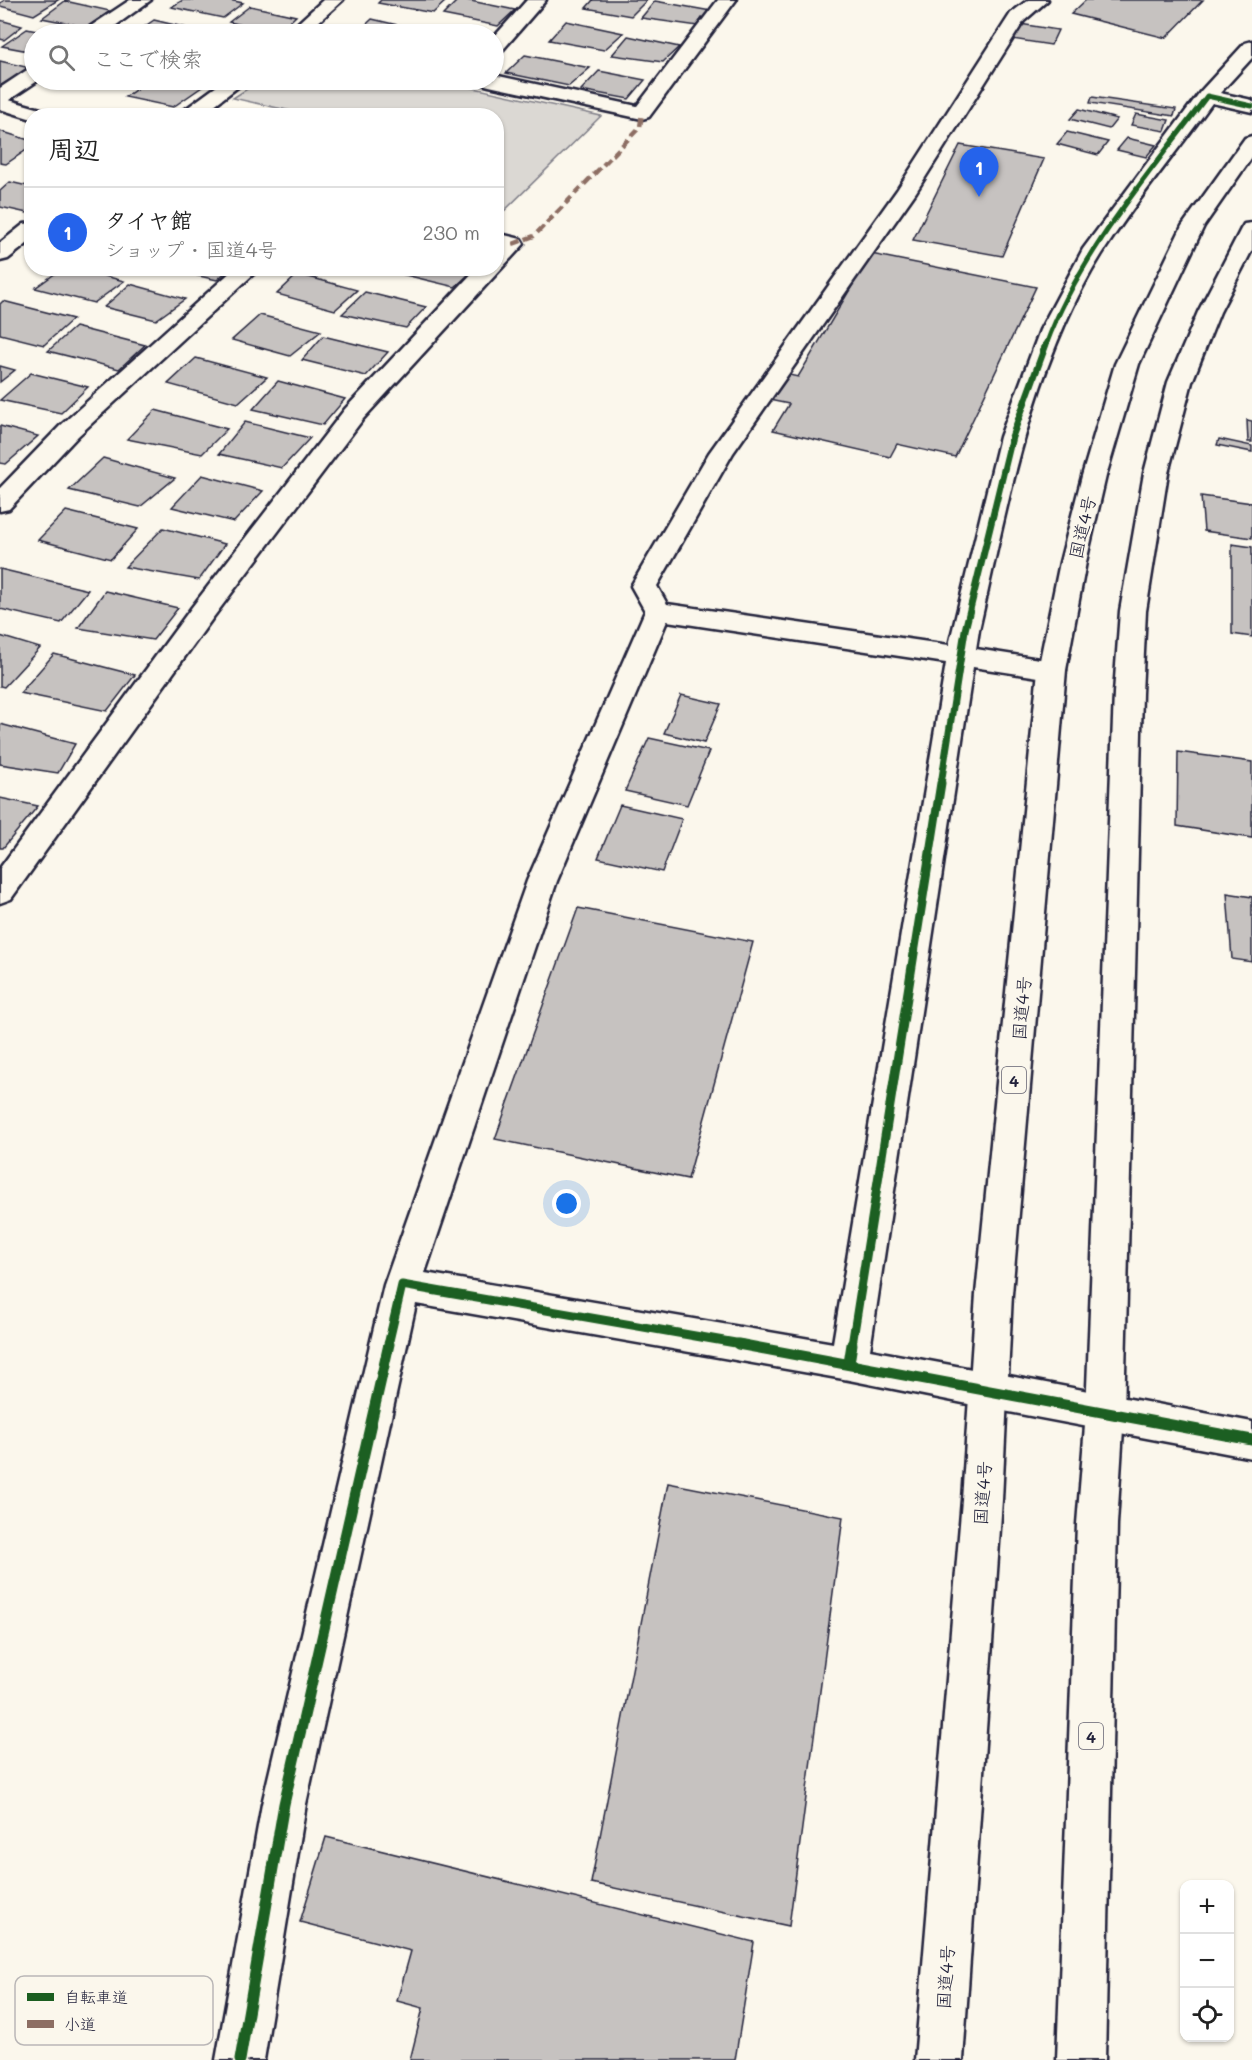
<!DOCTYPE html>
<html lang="ja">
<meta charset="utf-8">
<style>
body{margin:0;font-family:Mali,"Klee One",sans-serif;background:#f6f6f6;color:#222}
.controls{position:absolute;right:18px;bottom:18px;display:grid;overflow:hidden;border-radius:12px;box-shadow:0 2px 4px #0004}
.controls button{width:54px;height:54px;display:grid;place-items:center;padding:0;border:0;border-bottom:2px solid #e0e0e0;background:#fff;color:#222;font:30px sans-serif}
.you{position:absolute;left:567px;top:1204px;width:21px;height:21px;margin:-15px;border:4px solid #fff;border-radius:50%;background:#1a73e8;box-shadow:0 0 0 9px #1a73e833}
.badge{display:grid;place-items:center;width:39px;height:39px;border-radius:50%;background:#2563eb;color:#fff;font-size:20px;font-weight:700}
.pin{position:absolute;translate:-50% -50px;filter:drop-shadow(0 2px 3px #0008)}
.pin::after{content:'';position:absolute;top:32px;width:21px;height:18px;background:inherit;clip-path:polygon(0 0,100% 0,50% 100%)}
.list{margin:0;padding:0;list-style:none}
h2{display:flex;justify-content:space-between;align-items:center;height:78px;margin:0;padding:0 24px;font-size:26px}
h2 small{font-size:20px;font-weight:400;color:#767676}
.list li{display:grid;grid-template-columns:39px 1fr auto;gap:18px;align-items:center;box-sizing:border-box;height:90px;padding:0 24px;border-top:2px solid #e0e0e0}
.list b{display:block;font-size:22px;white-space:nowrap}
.list p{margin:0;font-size:20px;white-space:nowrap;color:#767676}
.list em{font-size:20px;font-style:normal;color:#767676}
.icon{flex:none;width:33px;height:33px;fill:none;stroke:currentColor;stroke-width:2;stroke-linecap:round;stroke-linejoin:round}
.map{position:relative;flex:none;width:1252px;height:2060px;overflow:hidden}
.search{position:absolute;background:#fff;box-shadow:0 2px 4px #0004;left:24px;top:24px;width:480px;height:66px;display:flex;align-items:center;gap:15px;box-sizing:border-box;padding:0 21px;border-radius:33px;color:#767676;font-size:22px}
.panel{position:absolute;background:#fff;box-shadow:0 2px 4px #0004;left:24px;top:108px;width:480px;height:168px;border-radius:24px}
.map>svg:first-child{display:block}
</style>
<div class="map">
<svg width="1252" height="2060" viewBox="0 0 1252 2060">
<rect width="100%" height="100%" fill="#fbf7ec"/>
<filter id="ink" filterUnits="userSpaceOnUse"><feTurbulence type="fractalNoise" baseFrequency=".0167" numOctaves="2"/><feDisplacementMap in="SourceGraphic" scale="12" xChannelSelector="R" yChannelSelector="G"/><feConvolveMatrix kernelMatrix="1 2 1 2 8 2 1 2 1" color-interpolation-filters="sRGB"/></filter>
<g filter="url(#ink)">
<path fill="#dbd8d3" stroke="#7e7d87" stroke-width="1.5" d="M 261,80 L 438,80 L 601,116 L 497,218 L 496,116 L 309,115 L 233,98 Z"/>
<g fill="#c6c2c0" stroke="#22223b" stroke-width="1.5">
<path d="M 5,0 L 58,0 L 34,15 L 0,6 L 0,3 Z"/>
<path d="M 183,0 L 229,0 L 243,3 L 223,18 L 171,7 Z"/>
<path d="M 381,0 L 447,0 L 433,13 L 378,3 Z"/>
<path d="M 458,0 L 466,0 L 515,10 L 498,26 L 443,15 Z"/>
<path d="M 593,0 L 647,0 L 631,16 L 586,8 Z"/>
<path d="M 1086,0 L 1203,0 L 1166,38 L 1071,14 Z"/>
<path d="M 65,1 L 110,11 L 87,27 L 42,18 Z"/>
<path d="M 655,1 L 711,11 L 698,26 L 641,18 Z"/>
<path d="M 250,6 L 296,16 L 278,33 L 229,22 Z"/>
<path d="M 372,19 L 423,31 L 418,34 L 356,34 Z"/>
<path d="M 0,20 L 22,26 L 4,40 L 0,39 Z"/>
<path d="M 154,20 L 208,33 L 134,34 Z"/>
<path d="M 566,21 L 623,33 L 604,50 L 549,40 Z"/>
<path d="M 1020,24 L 1058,30 L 1051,45 L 1012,39 Z"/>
<path d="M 27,29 L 51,34 L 34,34 L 34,52 L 2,46 Z"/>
<path d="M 628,36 L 679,47 L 663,62 L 612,55 Z"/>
<path d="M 525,55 L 590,68 L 569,86 L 506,73 Z"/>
<path d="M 0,61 L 30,68 L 0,86 Z"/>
<path d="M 599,71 L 645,80 L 629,99 L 581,90 Z"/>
<path d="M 96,80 L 141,80 L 129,88 Z"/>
<path d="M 150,80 L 212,80 L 173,107 L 125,97 Z"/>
<path d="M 1092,97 L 1176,109 L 1174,116 L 1090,103 Z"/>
<path d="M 1079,109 L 1117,119 L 1109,129 L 1070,119 Z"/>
<path d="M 1136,114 L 1169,120 L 1165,131 L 1131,125 Z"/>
<path d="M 0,131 L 32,141 L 32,146 L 6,164 L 0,163 Z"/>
<path d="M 1067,132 L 1108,142 L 1098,155 L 1057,144 Z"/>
<path d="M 1127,138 L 1156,145 L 1146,157 L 1117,150 Z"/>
<path d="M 960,145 L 1044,159 L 1002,256 L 913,240 Z"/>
<path d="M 10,182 L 32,187 L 32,214 L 0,207 L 0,191 Z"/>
<path d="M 871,254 L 1036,287 L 955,457 L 897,444 L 890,457 L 773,430 L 789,404 L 769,400 L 785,374 L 798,377 Z"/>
<path d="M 63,268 L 75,268 L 124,281 L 94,303 L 35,288 Z"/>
<path d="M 163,268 L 230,268 L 217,280 Z"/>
<path d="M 396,268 L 476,268 L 455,287 L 393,272 Z"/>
<path d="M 298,274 L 357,290 L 335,310 L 277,294 Z"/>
<path d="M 130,284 L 185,299 L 156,320 L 104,307 Z"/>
<path d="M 365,292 L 426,307 L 406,328 L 342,314 Z"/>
<path d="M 3,301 L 73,319 L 44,345 L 0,334 L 0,304 Z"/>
<path d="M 260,315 L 321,331 L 290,356 L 232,340 Z"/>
<path d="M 75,327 L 145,345 L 119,369 L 48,351 Z"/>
<path d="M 323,336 L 388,352 L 366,376 L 302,360 Z"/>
<path d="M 196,358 L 267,377 L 238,403 L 168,384 Z"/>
<path d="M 0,366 L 15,370 L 0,382 Z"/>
<path d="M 31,373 L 88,387 L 61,413 L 0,400 Z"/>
<path d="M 278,381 L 345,399 L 323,425 L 253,409 Z"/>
<path d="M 155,410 L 227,429 L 202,454 L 127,439 Z"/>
<path d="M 1247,420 L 1252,421 L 1252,442 L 1248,442 Z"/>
<path d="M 245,422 L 310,438 L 282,468 L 219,454 Z"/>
<path d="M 0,426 L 38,436 L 6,464 L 0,463 Z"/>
<path d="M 1219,439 L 1252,446 L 1252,452 L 1217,445 Z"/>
<path d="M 103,458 L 175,478 L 140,507 L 69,490 Z"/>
<path d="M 202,475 L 263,491 L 234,522 L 172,507 Z"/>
<path d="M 1201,496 L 1252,503 L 1252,538 L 1204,531 Z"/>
<path d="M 66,511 L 138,529 L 111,559 L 38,540 Z"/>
<path d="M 163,528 L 225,544 L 199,580 L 125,567 Z"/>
<path d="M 1232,544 L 1252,547 L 1252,637 L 1232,634 Z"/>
<path d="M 0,569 L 88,590 L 61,623 L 0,609 Z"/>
<path d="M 105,591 L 178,608 L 153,640 L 78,628 Z"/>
<path d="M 0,636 L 40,648 L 4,687 L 0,686 Z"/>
<path d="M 54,654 L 135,675 L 107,711 L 20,693 Z"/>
<path d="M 681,695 L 721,704 L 704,743 L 664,733 Z"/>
<path d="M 0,724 L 75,744 L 58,773 L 0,764 Z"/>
<path d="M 649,738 L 709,751 L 687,805 L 625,791 Z"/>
<path d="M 1178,752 L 1252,762 L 1252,838 L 1177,826 Z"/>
<path d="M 0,798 L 38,806 L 3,848 L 0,848 Z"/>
<path d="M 620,805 L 682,819 L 662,872 L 598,858 Z"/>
<path d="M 1227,893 L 1252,897 L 1252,962 L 1232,959 Z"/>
<path d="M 578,908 L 753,942 L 688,1179 L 495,1139 Z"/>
<path d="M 668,1483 L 843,1517 L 789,1926 L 591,1883 Z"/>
<path d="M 326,1837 L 754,1942 L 735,2060 L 410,2060 L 423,2008 L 397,2001 L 411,1951 L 300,1922 Z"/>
</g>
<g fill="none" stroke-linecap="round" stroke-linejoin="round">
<defs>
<g id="street">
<path d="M 130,0 L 151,0 L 104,34 L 83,34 L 85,30 Z"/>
<path d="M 323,0 L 343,0 L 305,34 L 286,34 Z"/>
<path d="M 527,0 L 546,0 L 501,52 L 494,54 L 494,37 Z"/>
<path d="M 718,0 L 736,0 L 649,117 L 642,119 L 489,86 L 482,84 L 479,80 L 494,80 L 494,75 L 637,106 Z"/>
<path d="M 1028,0 L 1048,0 L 1024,21 L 916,192 L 733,453 L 657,586 L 667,604 L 949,645 L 1000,437 L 1040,330 L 1083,249 L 1200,92 L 1245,43 L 1252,41 L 1252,58 L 1220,93 L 1252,100 L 1252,112 L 1212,103 C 1176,153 1135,202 1102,254 C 1032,365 1008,504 979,630 L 976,649 L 1052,661 L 1062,663 L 1066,670 L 1062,677 L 1052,679 L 973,667 L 870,1350 L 988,1372 L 1002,1378 L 1007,1390 L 1002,1402 L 988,1408 L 849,1380 L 416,1304 L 306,1804 L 264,2060 L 216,2060 L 262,1804 L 384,1285 L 527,881 L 645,611 L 631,586 L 709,453 L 897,190 L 1011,13 ZM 667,621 L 946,663 L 833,1343 L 425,1273 L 557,881 Z"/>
<path d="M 34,68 L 34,80 L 39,80 L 9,100 L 51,112 L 54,116 L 32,116 L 32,119 L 0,109 L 0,88 L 27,70 Z"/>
<path d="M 225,80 L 247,80 L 200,116 L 176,116 Z"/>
<path d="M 32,223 L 32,240 L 8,259 L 0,261 L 0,243 L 24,224 Z"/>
<path d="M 496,233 L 521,239 L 524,244 L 363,419 L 212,619 L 11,899 L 0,903 L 0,868 L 192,607 L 345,409 L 477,268 L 496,268 L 496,249 L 499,247 L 496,246 Z"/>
<path d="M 235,268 L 260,268 L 78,436 L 9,509 L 0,511 L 0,488 L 60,426 Z"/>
</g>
<path id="secondary" d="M 988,1372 L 1252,1422 L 1252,1458 L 988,1408 L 974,1402 L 969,1390 L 974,1378 Z"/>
<g id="highway">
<path d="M 1252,136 L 1252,157 L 1204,226 L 1139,364 L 1106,476 L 1086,562 L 1066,670 L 1012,1294 L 1002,1500 L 963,2060 L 915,2060 L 962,1500 L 976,1294 L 1038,670 L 1060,562 L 1082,476 L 1115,364 L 1182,226 L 1245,138 Z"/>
<path d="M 1252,223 L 1252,250 L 1220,312 L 1192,382 L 1168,473 L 1146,611 L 1142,693 L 1124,1413 L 1117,1524 L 1105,2060 L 1057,2060 L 1077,1524 L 1086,1413 L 1114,693 L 1120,611 L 1144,473 L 1168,382 L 1198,312 L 1241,229 L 1244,224 Z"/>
</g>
</defs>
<use href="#street" stroke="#22223b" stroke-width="5"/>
<use href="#secondary" stroke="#22223b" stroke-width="5"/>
<use href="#highway" stroke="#22223b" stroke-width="5"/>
<use href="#street" fill="#fbf7ec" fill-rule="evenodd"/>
<use href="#secondary" fill="#fbf7ec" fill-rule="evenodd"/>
<use href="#highway" fill="#fbf7ec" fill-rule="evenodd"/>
<path stroke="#8d6e63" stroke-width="4.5" stroke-dasharray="9 4.5" stroke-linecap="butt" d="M 513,244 L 534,236 L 640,127 L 642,113"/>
<defs>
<path id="cycleway-far3" d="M 1046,345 C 1079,254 1150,173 1207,96 L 1252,106"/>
<path id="cycleway-far2" d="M 941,784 L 965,630 L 1012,437 L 1046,344"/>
<g id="cycleway-far1">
<path d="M 388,1345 L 402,1285 L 747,1345"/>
<path d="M 852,1345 L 941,783"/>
</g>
<g id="cycleway">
<path d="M 738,1344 L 1252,1440"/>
<path d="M 849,1363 L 852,1344"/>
<path d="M 240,2060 L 284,1804 L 389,1344"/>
</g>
</defs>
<use href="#cycleway-far3" stroke="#fbf7ec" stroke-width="8"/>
<use href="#cycleway-far2" stroke="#fbf7ec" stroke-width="10"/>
<use href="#cycleway-far1" stroke="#fbf7ec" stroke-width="13"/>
<use href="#cycleway" stroke="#fbf7ec" stroke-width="15"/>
<use href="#cycleway-far3" stroke="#1b5e20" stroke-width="5"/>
<use href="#cycleway-far2" stroke="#1b5e20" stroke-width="7"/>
<use href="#cycleway-far1" stroke="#1b5e20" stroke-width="9"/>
<use href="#cycleway" stroke="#1b5e20" stroke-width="11"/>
</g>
</g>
<g text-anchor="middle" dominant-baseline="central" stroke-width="5" stroke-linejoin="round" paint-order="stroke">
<g fill="#fbf7ec" stroke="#636270" stroke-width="1.5">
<rect x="1002" y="1067" width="24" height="26" rx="4.5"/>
<rect x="1079" y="1723" width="24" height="26" rx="4.5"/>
</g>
<g font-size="16" font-weight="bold" fill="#22223b">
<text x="1014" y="1080">4</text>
<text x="1091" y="1736">4</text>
</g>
<g font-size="18" fill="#22223b" stroke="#fbf7ec">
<text transform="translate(1082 527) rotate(-77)">国道4号</text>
<text transform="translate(1021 1008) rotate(-85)">国道4号</text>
<text transform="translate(982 1493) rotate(-86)">国道4号</text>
<text transform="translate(945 1977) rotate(-86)">国道4号</text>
</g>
</g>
<rect x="15" y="1976" width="198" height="69" rx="9" fill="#fbf7ec" stroke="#bab7b7" stroke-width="1.5"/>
<rect x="27" y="1993" width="27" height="8" fill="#1b5e20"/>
<rect x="27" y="2020" width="27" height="8" fill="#8d6e63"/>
<g font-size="16" fill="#22223b">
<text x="64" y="2003">自転車道</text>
<text x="64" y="2030">小道</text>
</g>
</svg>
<div class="controls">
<button>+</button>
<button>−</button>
<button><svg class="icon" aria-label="locate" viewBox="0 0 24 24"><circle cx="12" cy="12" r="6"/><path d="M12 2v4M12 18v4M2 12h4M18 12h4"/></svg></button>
</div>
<div class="you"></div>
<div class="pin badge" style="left:979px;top:197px">1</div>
<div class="search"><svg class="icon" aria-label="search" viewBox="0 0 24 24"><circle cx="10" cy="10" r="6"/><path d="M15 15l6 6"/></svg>ここで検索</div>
<section class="panel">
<h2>周辺<small></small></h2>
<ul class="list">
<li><span class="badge">1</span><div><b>タイヤ館</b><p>ショップ · 国道4号</p></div><em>230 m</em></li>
</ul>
</section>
</div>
